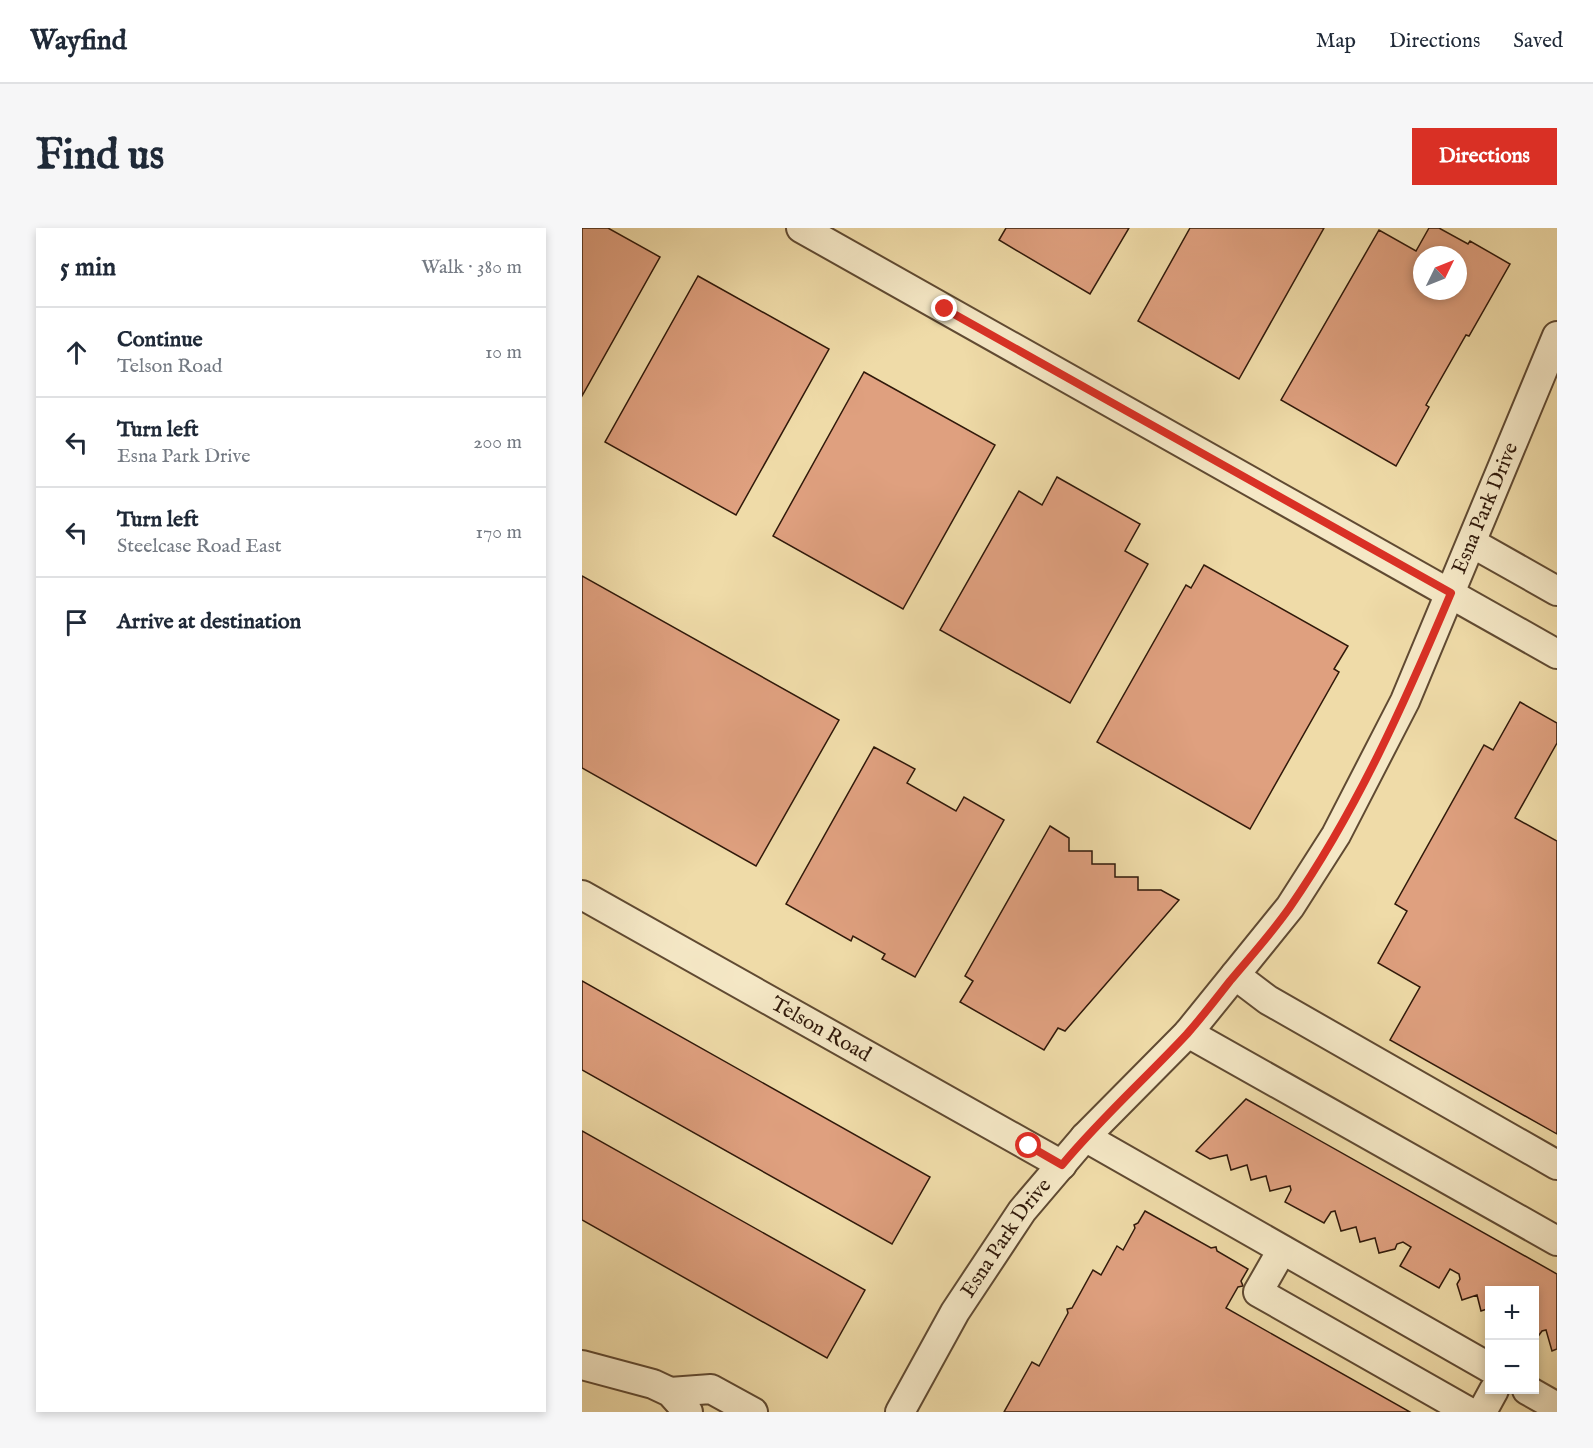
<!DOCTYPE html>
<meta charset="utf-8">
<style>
body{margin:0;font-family:"IM FELL English",serif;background:#f6f6f7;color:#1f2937}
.controls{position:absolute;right:18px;bottom:18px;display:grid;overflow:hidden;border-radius:0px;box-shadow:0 3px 9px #0003}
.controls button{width:54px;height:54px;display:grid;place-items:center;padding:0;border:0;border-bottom:2px solid #e0e1e3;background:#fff;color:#1f2937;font:30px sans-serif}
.compass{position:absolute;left:831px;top:18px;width:54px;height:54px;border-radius:50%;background:#fff;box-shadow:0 3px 9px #0003;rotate:47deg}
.stop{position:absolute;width:18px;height:18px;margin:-14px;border:4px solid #d93025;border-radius:50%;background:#fff}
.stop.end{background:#d93025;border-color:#fff;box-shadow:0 2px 6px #0008}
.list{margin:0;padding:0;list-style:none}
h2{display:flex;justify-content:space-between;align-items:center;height:78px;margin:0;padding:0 24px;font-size:26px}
h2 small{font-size:20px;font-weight:400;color:#747a83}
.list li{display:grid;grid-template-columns:39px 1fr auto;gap:18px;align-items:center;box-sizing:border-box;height:90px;padding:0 24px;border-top:2px solid #e0e1e3}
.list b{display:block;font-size:22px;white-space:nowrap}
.list p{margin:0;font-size:20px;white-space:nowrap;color:#747a83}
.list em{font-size:20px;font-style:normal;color:#747a83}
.icon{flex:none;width:33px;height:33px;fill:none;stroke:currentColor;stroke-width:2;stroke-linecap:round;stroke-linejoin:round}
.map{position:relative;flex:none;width:975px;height:1184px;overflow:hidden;border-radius:0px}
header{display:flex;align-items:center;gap:36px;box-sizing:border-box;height:84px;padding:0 30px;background:#fff;border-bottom:2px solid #e0e1e3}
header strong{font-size:28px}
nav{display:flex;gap:33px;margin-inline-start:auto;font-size:21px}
.intro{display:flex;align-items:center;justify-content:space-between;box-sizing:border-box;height:144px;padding:0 36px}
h1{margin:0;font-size:42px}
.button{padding:15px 27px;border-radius:0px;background:#d93025;color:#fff;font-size:21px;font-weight:700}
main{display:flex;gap:36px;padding:0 36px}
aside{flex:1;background:#fff;border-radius:0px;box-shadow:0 3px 9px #0003}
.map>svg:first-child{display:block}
</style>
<header>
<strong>Wayfind</strong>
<nav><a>Map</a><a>Directions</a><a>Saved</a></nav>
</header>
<div class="intro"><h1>Find us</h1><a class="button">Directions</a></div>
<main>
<aside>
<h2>5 min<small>Walk · 380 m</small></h2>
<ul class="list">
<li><svg class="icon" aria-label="ahead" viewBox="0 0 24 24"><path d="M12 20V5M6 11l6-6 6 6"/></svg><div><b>Continue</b><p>Telson Road</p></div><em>10 m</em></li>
<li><svg class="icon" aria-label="left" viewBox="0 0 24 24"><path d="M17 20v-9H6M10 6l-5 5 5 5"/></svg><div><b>Turn left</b><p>Esna Park Drive</p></div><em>200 m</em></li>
<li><svg class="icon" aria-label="left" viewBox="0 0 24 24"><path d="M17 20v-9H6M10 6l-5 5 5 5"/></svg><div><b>Turn left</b><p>Steelcase Road East</p></div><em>170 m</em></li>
<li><svg class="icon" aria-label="arrive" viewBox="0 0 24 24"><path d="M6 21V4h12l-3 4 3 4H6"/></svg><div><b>Arrive at destination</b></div></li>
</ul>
</aside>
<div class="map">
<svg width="975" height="1184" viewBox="0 0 975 1184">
<rect width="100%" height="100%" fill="#efdba8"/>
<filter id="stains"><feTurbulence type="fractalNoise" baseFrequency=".00333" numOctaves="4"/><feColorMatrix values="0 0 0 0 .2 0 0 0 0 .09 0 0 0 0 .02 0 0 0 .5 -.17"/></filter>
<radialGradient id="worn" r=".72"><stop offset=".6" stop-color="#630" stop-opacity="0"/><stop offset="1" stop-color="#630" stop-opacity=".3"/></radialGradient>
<g fill="#dfa07f" stroke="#30190a" stroke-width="1.5" fill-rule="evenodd">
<path d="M 0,0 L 26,0 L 78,29 L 0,168 Z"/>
<path d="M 424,0 L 547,0 L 508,66 L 417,12 Z"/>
<path d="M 608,0 L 742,0 L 657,151 L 556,93 Z"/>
<path d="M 847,0 L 857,0 L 886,16 L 888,13 L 928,36 L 887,108 L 884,107 L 844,177 L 847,179 L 814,238 L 699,172 L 797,2 L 834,23 ZM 840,27 L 876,27 L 876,63 L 840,63 Z"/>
<path d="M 116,48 L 247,121 L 154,287 L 23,214 Z"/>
<path d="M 282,144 L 413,217 L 321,381 L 191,308 Z"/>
<path d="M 475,249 L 558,296 L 543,323 L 566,336 L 488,475 L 358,402 L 437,263 L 460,277 Z"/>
<path d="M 622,337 L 766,418 L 752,441 L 757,444 L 668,601 L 515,514 L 604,357 L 609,360 Z"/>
<path d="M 0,348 L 257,492 L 174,638 L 0,540 Z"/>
<path d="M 938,474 L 975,495 L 975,515 L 933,590 L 975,613 L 975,906 L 808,812 L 838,759 L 796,735 L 825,683 L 813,676 L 902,517 L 911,522 Z"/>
<path d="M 292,519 L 333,541 L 325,555 L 374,583 L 382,569 L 422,592 L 333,749 L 300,731 L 303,726 L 271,708 L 269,713 L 204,676 Z"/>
<path d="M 468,598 L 487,610 L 487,623 L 510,623 L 510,636 L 533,636 L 533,649 L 556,649 L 556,662 L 579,662 L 597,672 L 483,803 L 476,800 L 462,822 L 378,774 L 391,753 L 383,748 Z"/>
<path d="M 0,753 L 348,949 L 310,1016 L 0,842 Z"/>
<path d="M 664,871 L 975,1046 L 975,1121 L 970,1123 L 964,1102 L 960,1103 L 952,1114 L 952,1062 L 908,1062 L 908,1080 L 899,1083 L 895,1067 L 880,1072 L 875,1056 L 878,1051 L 877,1046 L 868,1041 L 857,1060 L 818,1038 L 829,1019 L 821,1014 L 815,1016 L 813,1021 L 797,1025 L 793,1010 L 778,1014 L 774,999 L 759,1003 L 753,983 L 749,984 L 742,995 L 703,974 L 709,962 L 708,958 L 688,963 L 684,948 L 669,952 L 665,937 L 649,942 L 645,927 L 628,931 L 614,923 Z"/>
<path d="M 0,903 L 283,1062 L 245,1130 L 0,992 Z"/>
<path d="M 563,983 L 629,1020 L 634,1019 L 635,1023 L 666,1041 L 659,1053 L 661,1058 L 656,1059 L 644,1080 L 828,1184 L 422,1184 L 450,1134 L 457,1138 L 486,1085 L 485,1081 L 490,1080 L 511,1042 L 519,1047 L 535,1018 L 541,1022 L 553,1000 L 552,997 L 556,995 Z"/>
</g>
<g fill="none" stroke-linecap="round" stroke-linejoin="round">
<defs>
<g id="minor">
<path d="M 219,0 L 975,426"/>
<path d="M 890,315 L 975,363"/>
<path id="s1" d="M 0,667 L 480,937"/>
<path d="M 653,747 L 686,772 L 975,937"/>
<path d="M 606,805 L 975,1013"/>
<path d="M 503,909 L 908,1140"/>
<path d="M 700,1022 L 676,1064 L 887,1184"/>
<path d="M 0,1137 L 71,1156 L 88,1164 L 106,1184"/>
<path d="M 945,1162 L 975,1179"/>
<path d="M 88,1164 L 129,1161 L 171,1184"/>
<path id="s2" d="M 318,1184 L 373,1084 L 440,983 L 503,909 L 606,805 L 708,679 L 754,607 L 823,473 L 975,108"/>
<path d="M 900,1184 L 912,1162"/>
</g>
</defs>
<use href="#minor" stroke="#604a32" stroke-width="32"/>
<use href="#minor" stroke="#f5e8c6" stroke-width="28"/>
</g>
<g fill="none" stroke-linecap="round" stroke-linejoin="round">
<path stroke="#d93025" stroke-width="8" d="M 363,81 L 869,365 C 823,474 775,582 708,679 C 690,705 668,729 648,753 C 634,771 620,789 605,806 C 564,850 519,890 480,937 L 447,918"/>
</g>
<g text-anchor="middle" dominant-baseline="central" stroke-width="4.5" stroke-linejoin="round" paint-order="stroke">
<g font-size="21" fill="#30190a" stroke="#f5e8c6">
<text stroke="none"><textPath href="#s2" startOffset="1086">Esna Park Drive</textPath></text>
<text stroke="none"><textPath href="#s1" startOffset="274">Telson Road</textPath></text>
<text stroke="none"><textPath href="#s2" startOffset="204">Esna Park Drive</textPath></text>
</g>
</g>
<rect width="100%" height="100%" filter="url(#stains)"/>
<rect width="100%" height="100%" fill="url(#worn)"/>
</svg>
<div class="controls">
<button>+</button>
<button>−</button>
</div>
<svg class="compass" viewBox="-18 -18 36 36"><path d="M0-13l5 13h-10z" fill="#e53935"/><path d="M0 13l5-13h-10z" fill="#747a83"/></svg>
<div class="stop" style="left:447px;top:918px"></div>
<div class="stop end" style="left:363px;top:81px"></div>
</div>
</main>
